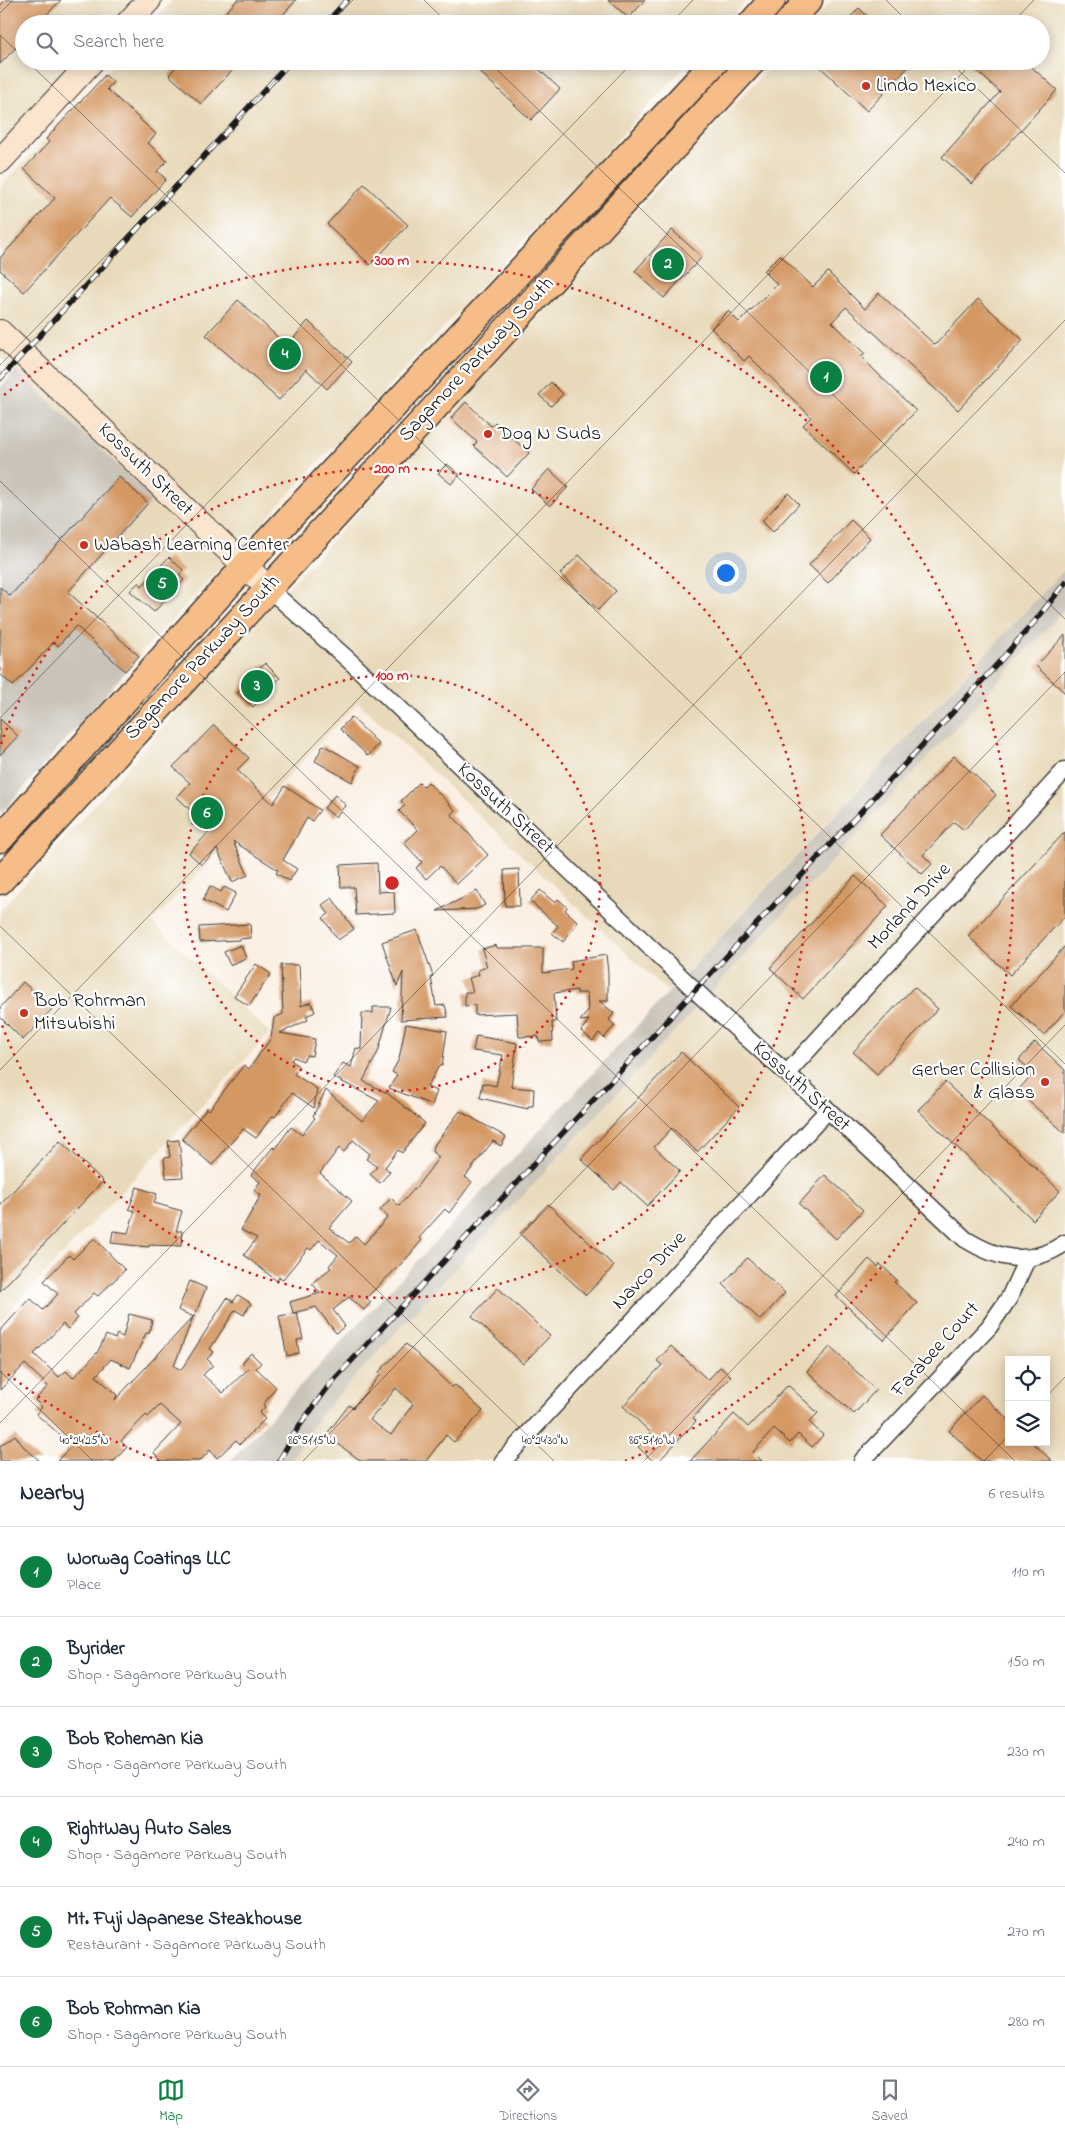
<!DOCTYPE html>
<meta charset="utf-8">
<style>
body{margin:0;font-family:"Indie Flower",sans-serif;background:#f6f6f7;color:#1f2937}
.controls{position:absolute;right:15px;bottom:15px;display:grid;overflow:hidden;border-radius:0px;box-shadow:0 2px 12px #0003}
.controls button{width:45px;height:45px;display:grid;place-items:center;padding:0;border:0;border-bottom:1px solid #e0e1e3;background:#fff;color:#1f2937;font:25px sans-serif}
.you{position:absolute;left:725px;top:572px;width:18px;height:18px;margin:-12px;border:4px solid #fff;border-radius:50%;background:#1a73e8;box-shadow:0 0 0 8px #1a73e833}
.badge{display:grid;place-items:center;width:32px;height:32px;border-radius:50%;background:#0b8043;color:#fff;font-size:16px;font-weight:700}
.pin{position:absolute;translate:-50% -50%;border:2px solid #fff;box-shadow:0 1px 5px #0006}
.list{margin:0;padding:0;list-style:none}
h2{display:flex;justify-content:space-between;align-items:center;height:65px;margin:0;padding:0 20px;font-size:21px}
h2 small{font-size:16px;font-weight:400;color:#747a83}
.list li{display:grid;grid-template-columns:32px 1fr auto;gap:15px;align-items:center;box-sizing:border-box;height:90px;padding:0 20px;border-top:1px solid #e0e1e3}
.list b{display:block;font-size:19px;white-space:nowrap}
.list p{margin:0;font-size:16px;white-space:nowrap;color:#747a83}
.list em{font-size:16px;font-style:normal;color:#747a83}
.icon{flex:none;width:28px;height:28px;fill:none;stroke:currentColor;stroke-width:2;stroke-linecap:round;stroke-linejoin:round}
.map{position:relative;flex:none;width:1065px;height:1461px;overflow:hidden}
.search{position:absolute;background:#fff;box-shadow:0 2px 12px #0003;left:15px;right:15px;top:15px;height:55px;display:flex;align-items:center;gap:12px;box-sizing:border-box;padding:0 18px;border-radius:28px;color:#747a83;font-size:19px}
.sheet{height:605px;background:#fff}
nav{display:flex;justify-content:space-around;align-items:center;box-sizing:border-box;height:70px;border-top:1px solid #e0e1e3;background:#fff;font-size:14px;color:#747a83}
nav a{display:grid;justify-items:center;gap:2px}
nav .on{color:#0b8043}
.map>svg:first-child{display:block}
</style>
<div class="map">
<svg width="1065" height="1461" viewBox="0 0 1065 1461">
<rect width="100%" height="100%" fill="#fff"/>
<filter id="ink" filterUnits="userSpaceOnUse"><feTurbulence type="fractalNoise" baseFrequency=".02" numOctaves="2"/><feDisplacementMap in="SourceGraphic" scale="10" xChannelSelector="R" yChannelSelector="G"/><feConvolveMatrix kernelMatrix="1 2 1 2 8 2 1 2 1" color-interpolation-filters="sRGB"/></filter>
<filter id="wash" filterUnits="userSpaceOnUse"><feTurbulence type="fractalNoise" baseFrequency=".0096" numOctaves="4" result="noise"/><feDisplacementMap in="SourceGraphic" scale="20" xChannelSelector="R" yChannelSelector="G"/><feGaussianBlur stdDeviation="1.12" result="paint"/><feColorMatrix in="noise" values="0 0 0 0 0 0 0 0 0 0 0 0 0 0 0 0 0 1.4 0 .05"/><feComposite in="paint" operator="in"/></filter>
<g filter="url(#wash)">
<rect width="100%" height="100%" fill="#faefe2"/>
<g fill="#e8d9ba" fill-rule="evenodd">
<path d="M 0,0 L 149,0 L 127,24 L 24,24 L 24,61 L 92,61 L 0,161 Z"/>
<path d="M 173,0 L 747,0 L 725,24 L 151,24 Z"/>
<path d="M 832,0 L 1065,0 L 1065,569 L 668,992 L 358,702 L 152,922 L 270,1033 L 0,1321 L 0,911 L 264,614 L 775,61 L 1041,61 L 1041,24 L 810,24 Z"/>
<path d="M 116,61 L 690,61 L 139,656 L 68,592 L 154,500 L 0,357 L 0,188 Z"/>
<path d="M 1065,609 L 1065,1461 L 291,1461 L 321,1414 ZM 1009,1360 L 1046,1360 L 1046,1442 L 1009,1442 Z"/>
</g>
<g fill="#c9c3b8">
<path d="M 16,370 L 154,500 L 68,592 L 139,656 L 0,815 L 0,388 Z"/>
<path d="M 1065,569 L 1065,609 L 321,1414 L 291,1461 L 230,1461 Z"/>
</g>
<g id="blocks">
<g fill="#d49863" fill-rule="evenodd">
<path d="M 5,0 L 61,0 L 38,24 L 24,24 L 24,39 L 0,64 L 0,6 Z"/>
<path d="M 237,0 L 296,0 L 275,24 L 215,24 Z"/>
<path d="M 608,0 L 645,0 L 629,18 Z"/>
<path d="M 859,8 L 876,24 L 844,24 Z"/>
<path d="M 181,61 L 241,61 L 201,104 L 169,75 Z"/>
<path d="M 468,61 L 530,61 L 560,89 L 531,120 Z"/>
<path d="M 814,61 L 914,61 L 867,111 Z"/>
<path d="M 966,61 L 1025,61 L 1057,90 L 972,184 L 942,157 L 1000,92 Z"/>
<path d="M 105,75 L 113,82 L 107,89 L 156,134 L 148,143 L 167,161 L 157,171 L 166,179 L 132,217 L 110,198 L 24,292 L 0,270 L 0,258 L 55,198 L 24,169 L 49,142 L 46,139 Z"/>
<path d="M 364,184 L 408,225 L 370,265 L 327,224 Z"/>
<path d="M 672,230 L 702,257 L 664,298 L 635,271 Z"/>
<path d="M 780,255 L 813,287 L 828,272 L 865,309 L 879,293 L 935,345 L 978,299 L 1023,340 L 958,410 L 846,307 L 832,322 L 865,354 L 861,357 L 916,411 L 854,474 L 803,425 L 811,417 L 749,356 L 744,361 L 711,328 L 728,311 L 739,322 L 777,284 L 764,271 Z"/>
<path d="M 238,300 L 287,346 L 308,321 L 352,362 L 327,389 L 306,369 L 279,400 L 206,335 Z"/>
<path d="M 551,382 L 563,394 L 551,406 L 539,395 Z"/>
<path d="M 466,402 L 491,426 L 495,422 L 529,453 L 507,477 L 474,446 L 477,442 L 451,418 Z"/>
<path d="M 447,464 L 460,475 L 451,484 L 438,473 Z"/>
<path d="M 549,469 L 568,487 L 550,506 L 531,489 Z"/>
<path d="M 119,477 L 148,503 L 68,592 L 139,656 L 125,671 L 76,626 L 58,646 L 54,642 L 13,686 L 0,674 L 0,587 L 10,596 Z"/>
<path d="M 788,493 L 799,504 L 773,532 L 762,521 Z"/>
<path d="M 851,520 L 870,538 L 828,583 L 809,565 Z"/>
<path d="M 579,555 L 616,591 L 598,610 L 560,574 Z"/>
<path d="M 169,557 L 183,570 L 179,575 L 184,580 L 154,612 L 130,591 L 139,582 L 142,586 Z"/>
<path d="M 1065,635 L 1065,693 L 1036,666 Z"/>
<path d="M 265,663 L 280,678 L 253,707 L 237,693 Z"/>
<path d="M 351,717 L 379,744 L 368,756 L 340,729 Z"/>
<path d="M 0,719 L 18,736 L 0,755 Z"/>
<path d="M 214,725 L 249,758 L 237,770 L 273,804 L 285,786 L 320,810 L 312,821 L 307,818 L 283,860 L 297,869 L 289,881 L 276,873 L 278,870 L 233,841 L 248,875 L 232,882 L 217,849 L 202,865 L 189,853 L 211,830 L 177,797 L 190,783 L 173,767 Z"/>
<path d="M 323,745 L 360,766 L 352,782 L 315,761 Z"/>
<path d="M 954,756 L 996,795 L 964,830 L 954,822 L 923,855 L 932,864 L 922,874 L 880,835 Z"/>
<path d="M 428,782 L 455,810 L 451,814 L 488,855 L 457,884 L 440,866 L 426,879 L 416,868 L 422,862 L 404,843 L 418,830 L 399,811 L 405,805 L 401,801 L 419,783 L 423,787 Z"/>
<path d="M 335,795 L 346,805 L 335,817 L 324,808 Z"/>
<path d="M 1065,832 L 1065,916 L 1010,975 L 968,936 Z"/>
<path d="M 377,863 L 378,892 L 394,891 L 395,913 L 356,915 L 354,887 L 341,887 L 340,865 Z"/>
<path d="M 519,869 L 520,906 L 505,906 L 504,870 Z"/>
<path d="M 855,876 L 888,906 L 803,999 L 770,968 Z"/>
<path d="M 210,886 L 221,892 L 224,887 L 236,893 L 226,912 L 203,900 Z"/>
<path d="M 540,890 L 555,903 L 558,899 L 567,907 L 565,910 L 578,922 L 563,942 L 552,933 L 558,926 L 530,901 Z"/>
<path d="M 477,891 L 485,905 L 477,909 L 437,911 Z"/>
<path d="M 332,898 L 354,929 L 338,940 L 323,918 L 329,914 L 322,905 Z"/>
<path d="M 250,924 L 251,938 L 239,939 L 239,940 L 200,942 L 199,927 Z"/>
<path d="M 417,930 L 433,976 L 431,977 L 436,1006 L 445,1005 L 448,1017 L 401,1020 L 403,972 L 397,986 L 382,942 Z"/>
<path d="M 241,945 L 246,958 L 230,965 L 224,952 Z"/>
<path d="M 496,945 L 497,948 L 543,948 L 543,973 L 572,969 L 571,961 L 606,955 L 608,972 L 608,1001 L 599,1001 L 614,1013 L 609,1020 L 615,1025 L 604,1038 L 599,1033 L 593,1041 L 581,1031 L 589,1020 L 580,1021 L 588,1011 L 587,993 L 577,993 L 577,990 L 554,993 L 556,1022 L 552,1022 L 553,1041 L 539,1042 L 538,1036 L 519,1037 L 517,1013 L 475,1015 L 475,1005 L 465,1006 L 465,992 L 473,992 L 469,978 L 479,975 L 478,970 L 487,967 L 482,949 Z"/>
<path d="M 1065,946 L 1065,1011 L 1044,1035 L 1011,1006 Z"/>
<path d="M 256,964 L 271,974 L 249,1006 L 234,996 Z"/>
<path d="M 281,965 L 299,965 L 301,1006 L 311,1002 L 315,1012 L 306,1016 L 308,1020 L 280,1033 L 315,1039 L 312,1056 L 307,1055 L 303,1061 L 294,1057 L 291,1060 L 299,1067 L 294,1074 L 317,1089 L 314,1108 L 292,1093 L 275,1117 L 272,1116 L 256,1138 L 243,1129 L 212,1165 L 182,1139 L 207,1108 L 209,1110 L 244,1065 L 249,1069 L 271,1038 L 274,1018 L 283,1014 Z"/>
<path d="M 23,982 L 52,1009 L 23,1040 L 0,1017 L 0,1008 Z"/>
<path d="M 914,987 L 938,1009 L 877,1074 L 853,1052 Z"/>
<path d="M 373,1007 L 391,1007 L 378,1052 L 363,1081 L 387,1093 L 425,1123 L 402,1153 L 398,1150 L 385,1167 L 390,1172 L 380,1183 L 370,1174 L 377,1167 L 366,1159 L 370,1154 L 353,1140 L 344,1152 L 339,1148 L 320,1173 L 352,1201 L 329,1228 L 349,1243 L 356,1236 L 364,1244 L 388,1217 L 380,1210 L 391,1198 L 399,1206 L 418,1185 L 439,1157 L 432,1152 L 435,1144 L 460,1111 L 506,1137 L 501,1146 L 493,1141 L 465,1177 L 472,1182 L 449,1213 L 445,1209 L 419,1238 L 422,1240 L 406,1259 L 366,1298 L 371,1302 L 364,1310 L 349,1297 L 333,1310 L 345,1326 L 336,1333 L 316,1307 L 293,1313 L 290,1302 L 320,1293 L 312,1283 L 331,1268 L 329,1266 L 338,1255 L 319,1240 L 311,1250 L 308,1248 L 283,1279 L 279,1277 L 277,1281 L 244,1255 L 257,1238 L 241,1230 L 261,1195 L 254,1190 L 260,1182 L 251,1175 L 273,1147 L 275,1149 L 291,1127 L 302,1135 L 315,1118 L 313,1116 L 326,1090 L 362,1121 L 379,1101 L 333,1077 L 343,1063 L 351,1067 L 356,1048 L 361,1049 L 362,1013 L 373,1013 Z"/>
<path d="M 406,1024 L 447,1031 L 442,1066 L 439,1066 L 427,1087 L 437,1091 L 432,1105 L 389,1088 L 397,1075 L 392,1072 L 399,1059 Z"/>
<path d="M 476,1036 L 517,1043 L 511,1087 L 534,1089 L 533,1106 L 528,1106 L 528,1109 L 480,1098 L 483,1083 L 496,1086 L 503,1055 L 473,1051 Z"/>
<path d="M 1035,1042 L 1065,1070 L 1065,1133 L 1017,1091 L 1034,1073 L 1019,1060 Z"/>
<path d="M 681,1052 L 739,1107 L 697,1152 L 672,1128 L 654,1147 L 680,1171 L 647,1206 L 621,1182 L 614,1190 L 581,1159 Z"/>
<path d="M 945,1082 L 1060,1191 L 1033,1220 L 918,1110 Z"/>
<path d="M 179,1140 L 183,1177 L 166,1178 L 164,1158 L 170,1157 L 168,1141 Z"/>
<path d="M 60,1141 L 103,1181 L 0,1291 L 0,1205 Z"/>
<path d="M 825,1175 L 863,1210 L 836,1239 L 799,1204 Z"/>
<path d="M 137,1187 L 157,1194 L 154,1203 L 182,1211 L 176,1231 L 182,1231 L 181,1246 L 149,1245 L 149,1247 L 111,1243 L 113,1231 L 128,1233 L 135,1211 L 129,1209 Z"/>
<path d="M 548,1204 L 614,1266 L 586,1295 L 520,1234 Z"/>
<path d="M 94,1238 L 125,1270 L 98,1296 L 94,1293 L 74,1314 L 78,1318 L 68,1329 L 63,1324 L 34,1354 L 59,1377 L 66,1371 L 73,1378 L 97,1353 L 106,1335 L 115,1339 L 117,1334 L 123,1337 L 129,1314 L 152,1320 L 149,1333 L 146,1333 L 130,1368 L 111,1359 L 96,1376 L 117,1395 L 115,1400 L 193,1317 L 174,1366 L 181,1370 L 227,1298 L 233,1302 L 238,1295 L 251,1303 L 244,1315 L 235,1310 L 210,1349 L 214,1352 L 207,1359 L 213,1365 L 203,1375 L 223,1393 L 248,1369 L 242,1363 L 251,1353 L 261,1363 L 256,1368 L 276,1387 L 263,1405 L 265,1407 L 259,1413 L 265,1419 L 240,1444 L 236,1440 L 217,1458 L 210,1450 L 200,1461 L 162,1461 L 154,1453 L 181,1424 L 160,1405 L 148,1417 L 146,1415 L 121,1441 L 127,1447 L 114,1461 L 57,1461 L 72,1445 L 36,1414 L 42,1407 L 35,1400 L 48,1386 L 25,1364 L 0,1390 L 0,1331 L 30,1298 L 43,1310 L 58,1294 L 44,1281 L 69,1255 L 73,1259 Z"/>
<path d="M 747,1258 L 785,1293 L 760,1320 L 723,1284 Z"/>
<path d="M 869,1259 L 878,1267 L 880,1264 L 897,1280 L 894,1282 L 917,1303 L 884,1340 L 836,1296 Z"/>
<path d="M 190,1281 L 206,1288 L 194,1317 L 178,1310 Z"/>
<path d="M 498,1288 L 550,1336 L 523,1364 L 472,1316 Z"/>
<path d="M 297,1313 L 303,1339 L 297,1340 L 299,1353 L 287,1356 L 279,1316 Z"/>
<path d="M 406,1344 L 452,1387 L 455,1385 L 483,1411 L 454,1442 L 446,1435 L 426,1461 L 361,1461 L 326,1435 L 349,1405 L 353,1408 L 381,1374 L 379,1372 ZM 396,1388 L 413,1404 L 391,1435 L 370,1420 Z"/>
<path d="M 671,1346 L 708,1380 L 720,1367 L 731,1376 L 693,1418 L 696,1421 L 659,1461 L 653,1461 L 638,1447 L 651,1433 L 623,1406 L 662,1365 L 657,1361 Z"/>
<path d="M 830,1347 L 876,1390 L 854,1414 L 807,1371 Z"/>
<path d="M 788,1385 L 818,1413 L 809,1422 L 823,1435 L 812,1447 L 798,1434 L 790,1443 L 774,1429 L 753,1452 L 762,1461 L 690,1461 L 734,1414 L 748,1427 Z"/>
<path d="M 982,1395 L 1009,1420 L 1009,1442 L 1032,1442 L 1052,1461 L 982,1461 L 949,1431 Z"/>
<path d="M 15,1435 L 23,1446 L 40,1461 L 0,1461 L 0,1446 Z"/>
</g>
</g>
</g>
<g filter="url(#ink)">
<use href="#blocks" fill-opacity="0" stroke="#3d3c3a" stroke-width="1"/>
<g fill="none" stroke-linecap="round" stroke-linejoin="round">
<defs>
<g id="street">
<path d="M 268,588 L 353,664 L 721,1015 L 828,1110 L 965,1239 C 999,1260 1030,1267 1065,1243"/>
<path d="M 787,1073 L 1065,770"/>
<path d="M 503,1461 L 828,1110"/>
<path d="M 862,1461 L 989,1327 L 1009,1298 L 1027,1259"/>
</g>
<g id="secondary">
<path d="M 127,24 L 149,0"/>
<path d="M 0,161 L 92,61"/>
<path d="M 0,332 L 268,588"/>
</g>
<g id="primary">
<path d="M 751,24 L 772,0"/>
<path d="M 787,24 L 809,0"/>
<path d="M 0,839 L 266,543 L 716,61"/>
<path d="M 0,881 L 753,61"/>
</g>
</defs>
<use href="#street" stroke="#3d3c3a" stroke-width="19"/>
<use href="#secondary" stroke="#3d3c3a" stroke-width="26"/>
<use href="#primary" stroke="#3d3c3a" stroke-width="29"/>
<use href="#street" stroke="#fff" stroke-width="16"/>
<use href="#secondary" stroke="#fce5cf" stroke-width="24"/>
<use href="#primary" stroke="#f7bd88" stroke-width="26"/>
<defs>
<g id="rail">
<path d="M 325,24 L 347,0"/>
<path d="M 0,379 L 291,61"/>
<path d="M 279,1461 L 297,1429 L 331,1383 L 992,670 L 1036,620 L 1065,583"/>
</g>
</defs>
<use href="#rail" stroke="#1c1c1c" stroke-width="5.5"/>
<use href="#rail" stroke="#fff" stroke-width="4" stroke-dasharray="11" stroke-linecap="butt"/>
</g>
</g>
<path fill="none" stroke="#1c1c1c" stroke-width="1" stroke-opacity="0.45" d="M 424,0 L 449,24M 886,0 L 910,24M 0,13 L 13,0M 330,24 L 353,0M 670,24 L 693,0M 1011,24 L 1034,0M 0,35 L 24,58M 27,61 L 1065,1064M 488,61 L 1065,619M 949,61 L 1065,173M 0,365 L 294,61M 0,481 L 1015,1461M 0,718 L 634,61M 0,926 L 554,1461M 0,1070 L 974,61M 0,1371 L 93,1461M 1046,1397 L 1065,1377M 0,1423 L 1065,320M 303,1461 L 1065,672M 644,1461 L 1065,1025M 984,1461 L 1009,1435"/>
<g fill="none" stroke="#d62828" stroke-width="2.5" stroke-dasharray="2.5 5">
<circle cx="392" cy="883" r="208"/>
<path d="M1 744A415 415 0 1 1 1 1022"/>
<path d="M159 1461A623 623 0 0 1 4 1371M4 395A623 623 0 1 1 625 1461"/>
</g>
<g fill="#c8321e" stroke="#fff" stroke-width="2">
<circle cx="866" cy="86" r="5"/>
<circle cx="488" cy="434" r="5"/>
<circle cx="84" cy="545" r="5"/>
<circle cx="24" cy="1013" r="5"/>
<circle cx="1045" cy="1082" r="5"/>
</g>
<g text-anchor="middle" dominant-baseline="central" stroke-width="4.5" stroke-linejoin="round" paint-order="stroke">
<g font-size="20" fill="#1c1c1c" stroke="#fff" text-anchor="start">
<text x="876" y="86">Lindo Mexico</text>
<text x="498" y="434">Dog N Suds</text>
<text x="94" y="545">Wabash Learning Center</text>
<text x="34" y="1001">Bob Rohrman<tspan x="34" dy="23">Mitsubishi</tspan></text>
<text x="1035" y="1070" text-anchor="end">Gerber Collision<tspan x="1035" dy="23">&amp; Glass</tspan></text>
</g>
<g font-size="20" fill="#1c1c1c" stroke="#fff">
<text transform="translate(477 360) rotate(-47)">Sagamore Parkway South</text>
<text transform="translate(145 470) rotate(44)">Kossuth Street</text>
<text transform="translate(203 658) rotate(-47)">Sagamore Parkway South</text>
<text transform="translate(505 809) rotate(43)">Kossuth Street</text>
<text transform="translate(910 907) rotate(-47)">Morland Drive</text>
<text transform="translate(801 1087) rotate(42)">Kossuth Street</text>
<text transform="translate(650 1271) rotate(-47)">Navco Drive</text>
<text transform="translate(936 1350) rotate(-48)">Farabee Court</text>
</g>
</g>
<g font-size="12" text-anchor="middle" fill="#1c1c1c" stroke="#fff" stroke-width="4.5" stroke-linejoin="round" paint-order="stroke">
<text x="312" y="1444">86°51'15"W</text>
<text x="652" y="1444">86°51'10"W</text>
<text x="84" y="1444">40°24'25"N</text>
<text x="545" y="1444">40°24'30"N</text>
</g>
<circle cx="392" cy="883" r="8" fill="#d62828" stroke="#fff" stroke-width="2.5"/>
<g font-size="15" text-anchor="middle" font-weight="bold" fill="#d62828" stroke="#fff" stroke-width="4.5" stroke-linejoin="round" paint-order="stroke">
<text x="392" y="265">300 m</text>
<text x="392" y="473">200 m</text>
<text x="392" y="680">100 m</text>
</g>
</svg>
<div class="controls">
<button><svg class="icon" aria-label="locate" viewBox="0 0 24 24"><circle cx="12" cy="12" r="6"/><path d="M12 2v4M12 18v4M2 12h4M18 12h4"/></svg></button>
<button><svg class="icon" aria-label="layers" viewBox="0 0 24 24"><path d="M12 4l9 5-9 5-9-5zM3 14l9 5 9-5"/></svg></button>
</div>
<div class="you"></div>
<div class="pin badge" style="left:826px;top:377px">1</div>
<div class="pin badge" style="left:668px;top:264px">2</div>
<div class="pin badge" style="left:257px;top:686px">3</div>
<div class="pin badge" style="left:285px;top:354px">4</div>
<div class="pin badge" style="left:162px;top:584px">5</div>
<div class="pin badge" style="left:207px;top:813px">6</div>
<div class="search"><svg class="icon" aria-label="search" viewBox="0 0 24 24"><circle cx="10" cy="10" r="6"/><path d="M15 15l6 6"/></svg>Search here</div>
</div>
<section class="sheet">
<h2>Nearby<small>6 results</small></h2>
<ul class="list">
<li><span class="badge">1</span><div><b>Worwag Coatings LLC</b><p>Place</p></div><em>110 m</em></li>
<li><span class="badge">2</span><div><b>Byrider</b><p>Shop · Sagamore Parkway South</p></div><em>150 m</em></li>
<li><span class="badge">3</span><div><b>Bob Roheman Kia</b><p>Shop · Sagamore Parkway South</p></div><em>230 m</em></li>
<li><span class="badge">4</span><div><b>RightWay Auto Sales</b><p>Shop · Sagamore Parkway South</p></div><em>240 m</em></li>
<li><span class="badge">5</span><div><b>Mt. Fuji Japanese Steakhouse</b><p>Restaurant · Sagamore Parkway South</p></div><em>270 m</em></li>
<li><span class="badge">6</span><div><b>Bob Rohrman Kia</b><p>Shop · Sagamore Parkway South</p></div><em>280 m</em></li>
</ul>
</section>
<nav>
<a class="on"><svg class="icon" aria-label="map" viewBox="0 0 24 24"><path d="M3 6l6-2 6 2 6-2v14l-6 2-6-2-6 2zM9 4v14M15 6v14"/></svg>Map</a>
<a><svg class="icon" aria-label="directions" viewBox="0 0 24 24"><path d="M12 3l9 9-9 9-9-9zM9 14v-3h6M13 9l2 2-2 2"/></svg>Directions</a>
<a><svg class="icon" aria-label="saved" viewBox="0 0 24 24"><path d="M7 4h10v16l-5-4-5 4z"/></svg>Saved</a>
</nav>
